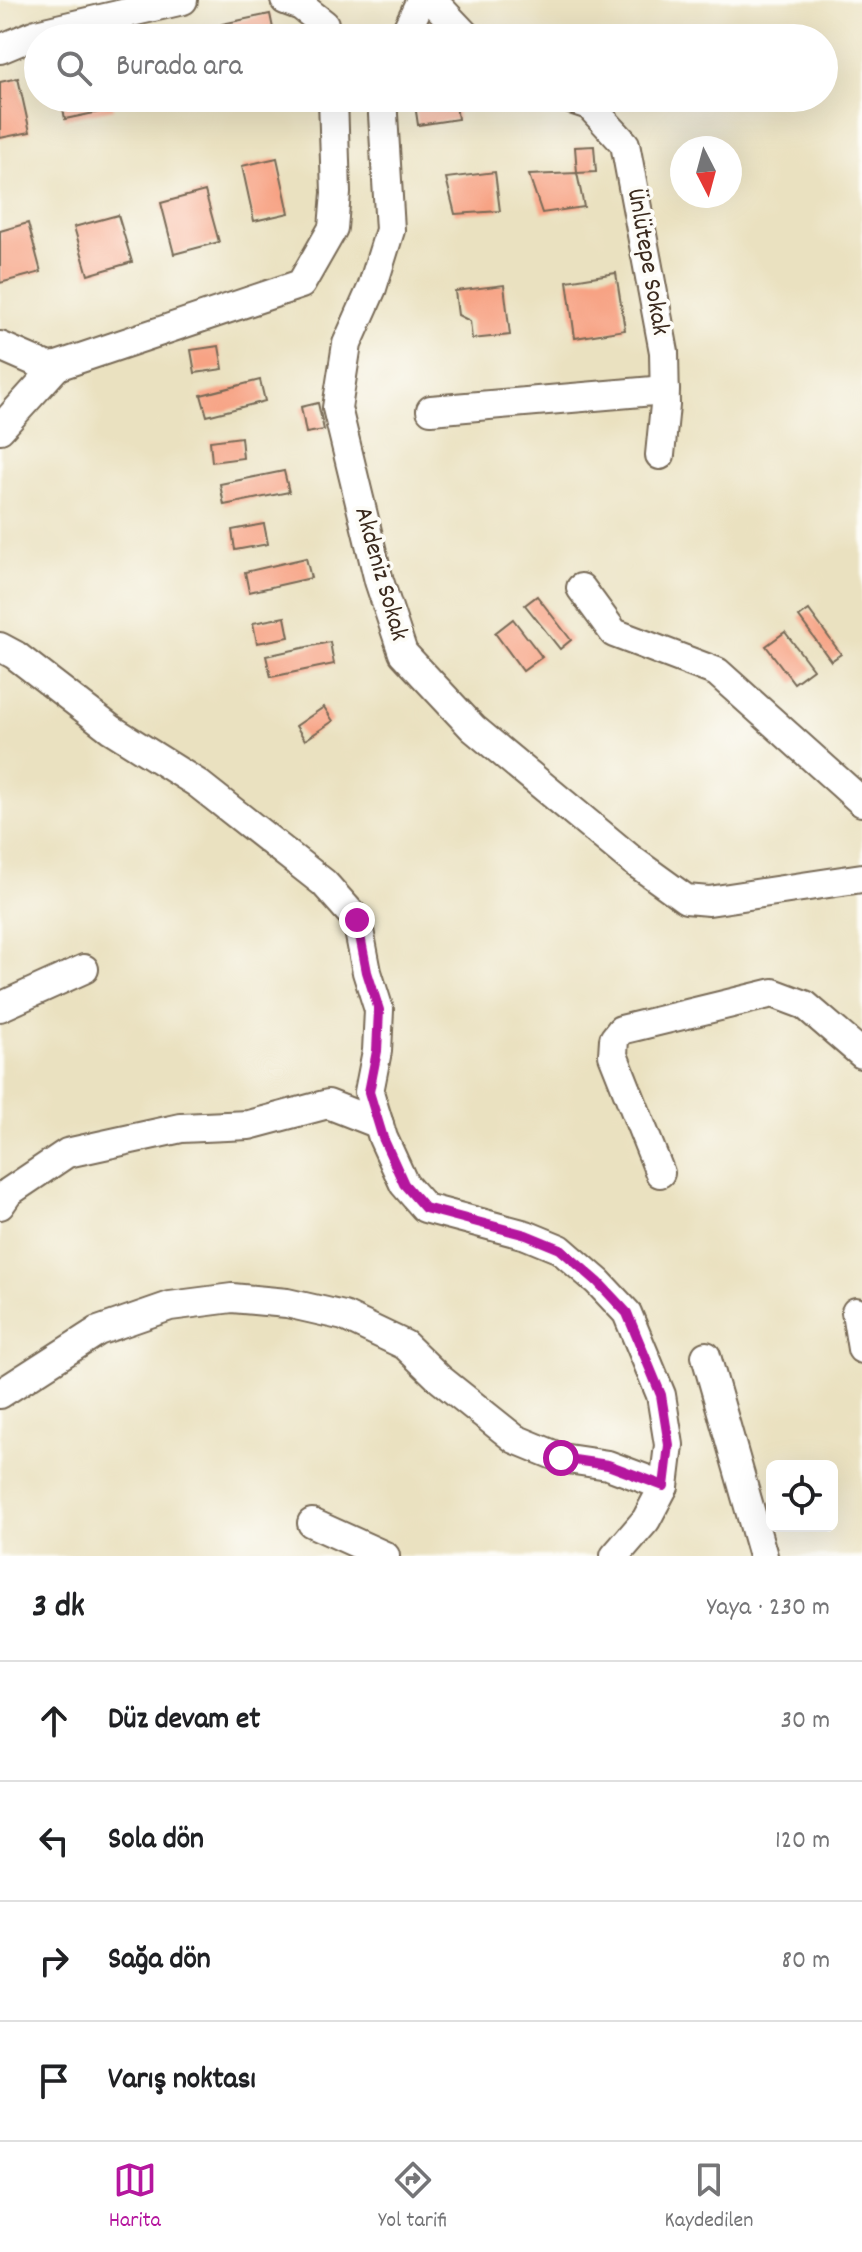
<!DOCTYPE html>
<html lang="tr">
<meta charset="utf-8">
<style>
body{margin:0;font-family:Dekko,sans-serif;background:#f2f2f2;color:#202124}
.controls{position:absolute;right:24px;bottom:24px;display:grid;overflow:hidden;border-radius:12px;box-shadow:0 8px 32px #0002}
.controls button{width:72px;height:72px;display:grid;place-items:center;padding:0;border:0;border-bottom:2px solid #e0e0e0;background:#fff;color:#202124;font:40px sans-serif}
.compass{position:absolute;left:670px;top:136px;width:72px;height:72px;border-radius:50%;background:#fff;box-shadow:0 8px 32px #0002;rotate:174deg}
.stop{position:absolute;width:24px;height:24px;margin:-18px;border:6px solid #b5179e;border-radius:50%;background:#fff}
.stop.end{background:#b5179e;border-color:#fff;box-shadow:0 2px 8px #0008}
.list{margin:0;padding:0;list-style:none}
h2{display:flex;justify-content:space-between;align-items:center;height:104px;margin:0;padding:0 32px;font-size:34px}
h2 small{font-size:26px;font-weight:400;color:#757577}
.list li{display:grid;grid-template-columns:52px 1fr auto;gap:24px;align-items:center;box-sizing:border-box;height:120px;padding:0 32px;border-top:2px solid #e0e0e0}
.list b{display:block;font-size:30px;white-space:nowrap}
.list em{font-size:26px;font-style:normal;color:#757577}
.icon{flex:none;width:44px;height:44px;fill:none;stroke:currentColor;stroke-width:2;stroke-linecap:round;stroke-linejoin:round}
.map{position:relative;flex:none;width:862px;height:1556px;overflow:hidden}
.search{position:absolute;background:#fff;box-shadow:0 8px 32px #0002;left:24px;right:24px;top:24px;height:88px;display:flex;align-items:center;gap:20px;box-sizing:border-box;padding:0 28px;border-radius:44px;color:#757577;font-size:30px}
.sheet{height:584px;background:#fff}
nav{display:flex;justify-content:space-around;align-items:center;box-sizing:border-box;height:112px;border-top:2px solid #e0e0e0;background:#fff;font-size:22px;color:#757577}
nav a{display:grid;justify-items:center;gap:4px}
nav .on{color:#b5179e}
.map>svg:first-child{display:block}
</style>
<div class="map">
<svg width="862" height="1556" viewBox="0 0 862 1556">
<rect width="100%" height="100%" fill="#fdfcf7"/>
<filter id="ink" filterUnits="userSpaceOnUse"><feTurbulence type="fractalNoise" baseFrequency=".0125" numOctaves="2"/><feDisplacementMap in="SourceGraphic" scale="16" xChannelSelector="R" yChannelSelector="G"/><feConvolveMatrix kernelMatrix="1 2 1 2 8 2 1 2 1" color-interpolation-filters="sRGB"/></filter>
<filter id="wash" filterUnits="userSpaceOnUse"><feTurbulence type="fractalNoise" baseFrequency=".006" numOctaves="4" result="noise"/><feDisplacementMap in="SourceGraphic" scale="32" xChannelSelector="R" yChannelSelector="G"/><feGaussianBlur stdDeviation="1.8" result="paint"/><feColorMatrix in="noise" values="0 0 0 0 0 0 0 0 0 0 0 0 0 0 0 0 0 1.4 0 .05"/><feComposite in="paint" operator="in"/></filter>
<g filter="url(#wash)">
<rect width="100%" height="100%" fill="#eae1c0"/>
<g id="blocks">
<g fill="#f7a384">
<path d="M 270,14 L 275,38 L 225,38 L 222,24 Z"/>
<path d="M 18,78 L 30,132 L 0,138 L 0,82 Z"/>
<path d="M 61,98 L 111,98 L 114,109 L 65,119 Z"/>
<path d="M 414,98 L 455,98 L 458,119 L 418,125 Z"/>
<path d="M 594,146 L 596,172 L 577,173 L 575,147 Z"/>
<path d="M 277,158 L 289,213 L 254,221 L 242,166 Z"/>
<path d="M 495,172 L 500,211 L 455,214 L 446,178 Z"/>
<path d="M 577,173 L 584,207 L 542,213 L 529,175 Z"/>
<path d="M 205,191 L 219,242 L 174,254 L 161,203 Z"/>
<path d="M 118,215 L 132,262 L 88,275 L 74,227 Z"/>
<path d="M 28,223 L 41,272 L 0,283 L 0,231 Z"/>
<path d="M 616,273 L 625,330 L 575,338 L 567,281 Z"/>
<path d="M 504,285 L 510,335 L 472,339 L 470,321 L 458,315 L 455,291 Z"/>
<path d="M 219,346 L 223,369 L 195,373 L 191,350 Z"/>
<path d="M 260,380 L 265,401 L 207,416 L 201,395 Z"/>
<path d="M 318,403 L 324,430 L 306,433 L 301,407 Z"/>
<path d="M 241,437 L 243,458 L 212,462 L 210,441 Z"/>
<path d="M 284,471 L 289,492 L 224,505 L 220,484 Z"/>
<path d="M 264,524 L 268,544 L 235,550 L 232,530 Z"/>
<path d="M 306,558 L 311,578 L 249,592 L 245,572 Z"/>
<path d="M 537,596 L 571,640 L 560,649 L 525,605 Z"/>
<path d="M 809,610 L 841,654 L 831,661 L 799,617 Z"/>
<path d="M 285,617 L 289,637 L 257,643 L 253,623 Z"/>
<path d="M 513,619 L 542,657 L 523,671 L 495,633 Z"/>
<path d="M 785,632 L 813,669 L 794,683 L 766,646 Z"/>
<path d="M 330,642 L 334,664 L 271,677 L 266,656 Z"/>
<path d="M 324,707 L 333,721 L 305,740 L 296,726 Z"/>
</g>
</g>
</g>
<g filter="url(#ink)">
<use href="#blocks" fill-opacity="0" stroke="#786a57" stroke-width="2"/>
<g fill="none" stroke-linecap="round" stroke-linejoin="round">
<defs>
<g id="minor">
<path d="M 285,0 L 301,6 L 324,24 L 326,38"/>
<path d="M 432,0 L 468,38"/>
<path d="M 403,38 L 421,0"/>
<path d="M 0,49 L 36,34 L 183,0"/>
<path d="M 382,98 L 390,230 L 372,288 L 347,344 L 337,408 L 379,581 L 403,653 L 473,728 L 632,860 L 686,899 L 709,901 L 862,878"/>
<path d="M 568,98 L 589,105 L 625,144 L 664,352 L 665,405 L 660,455"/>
<path d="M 0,346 L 48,367 L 57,366 L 301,284 L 333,228 L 336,193 L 333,98"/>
<path d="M 431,410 L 665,390"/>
<path d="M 0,429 L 57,366"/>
<path d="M 581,588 L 614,633 L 717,672 L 862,802"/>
<path d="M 0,647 L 15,655 L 111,729 L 197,783 L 324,883 L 357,920 L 367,972 L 379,1010 L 377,1051 L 369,1092 L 383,1138 L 404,1184 L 425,1208 L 526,1235 L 560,1249 L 598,1282 L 627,1313 L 661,1395 L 669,1445 L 664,1486 L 646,1520 L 615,1556"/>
<path d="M 0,1007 L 84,969"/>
<path d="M 660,1173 L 613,1055 L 614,1039 L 621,1030 L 773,993 L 805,1005 L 862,1054"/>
<path d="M 0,1205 L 9,1192 L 67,1153 L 181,1128 L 249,1125 L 328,1104 L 379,1124"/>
<path d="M 856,1312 L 862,1349"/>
<path d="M 706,1356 L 763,1556"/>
<path d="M 0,1394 L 98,1331 L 170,1306 L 232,1298 L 287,1303 L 344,1316 L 405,1345 L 440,1379 L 515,1439 L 561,1458 L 608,1465 L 664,1486"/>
<path d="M 312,1523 L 385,1556"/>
</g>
</defs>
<use href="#minor" stroke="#786a57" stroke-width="32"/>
<use href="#minor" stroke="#fff" stroke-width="28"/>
</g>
</g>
<g fill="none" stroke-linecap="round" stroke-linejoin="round" filter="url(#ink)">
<path stroke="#b5179e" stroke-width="10" d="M 357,920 L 367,972 L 379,1010 L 377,1051 L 369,1092 L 383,1138 L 404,1184 L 425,1208 L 526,1235 L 560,1249 L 598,1282 L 627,1313 L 661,1395 L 669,1445 L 664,1486 L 608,1465 L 561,1458"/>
</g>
<g text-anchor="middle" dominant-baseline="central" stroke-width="8" stroke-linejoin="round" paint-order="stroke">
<g font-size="26" fill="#3b2a1e" stroke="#fdfcf7">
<text transform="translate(647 262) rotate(80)">Ünlütepe Sokak</text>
<text transform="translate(380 574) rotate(74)">Akdeniz Sokak</text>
</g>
</g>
</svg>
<div class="controls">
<button><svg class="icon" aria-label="locate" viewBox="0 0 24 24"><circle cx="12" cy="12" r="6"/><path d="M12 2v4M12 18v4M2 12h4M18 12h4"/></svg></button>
</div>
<svg class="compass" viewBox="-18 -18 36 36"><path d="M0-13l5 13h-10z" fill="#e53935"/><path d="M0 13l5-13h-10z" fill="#757577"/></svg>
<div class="stop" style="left:561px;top:1458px"></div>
<div class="stop end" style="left:357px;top:920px"></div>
<div class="search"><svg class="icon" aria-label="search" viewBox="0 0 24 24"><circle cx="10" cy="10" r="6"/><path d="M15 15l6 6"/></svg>Burada ara</div>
</div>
<section class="sheet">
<h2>3 dk<small>Yaya · 230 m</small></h2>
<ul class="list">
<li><svg class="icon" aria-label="ahead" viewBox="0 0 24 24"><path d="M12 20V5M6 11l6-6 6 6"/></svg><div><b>Düz devam et</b></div><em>30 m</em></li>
<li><svg class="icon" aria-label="left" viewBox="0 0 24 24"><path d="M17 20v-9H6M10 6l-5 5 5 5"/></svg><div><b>Sola dön</b></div><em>120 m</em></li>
<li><svg class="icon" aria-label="right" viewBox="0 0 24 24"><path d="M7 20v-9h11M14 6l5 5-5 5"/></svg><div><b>Sağa dön</b></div><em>80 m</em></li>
<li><svg class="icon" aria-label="arrive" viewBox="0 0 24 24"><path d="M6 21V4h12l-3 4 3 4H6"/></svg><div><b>Varış noktası</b></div></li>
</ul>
</section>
<nav>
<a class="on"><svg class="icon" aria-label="map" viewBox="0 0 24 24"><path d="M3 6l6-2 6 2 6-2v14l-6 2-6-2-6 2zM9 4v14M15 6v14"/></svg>Harita</a>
<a><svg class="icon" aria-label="directions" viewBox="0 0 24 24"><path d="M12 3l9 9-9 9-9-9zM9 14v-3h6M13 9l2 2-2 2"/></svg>Yol tarifi</a>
<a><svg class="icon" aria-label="saved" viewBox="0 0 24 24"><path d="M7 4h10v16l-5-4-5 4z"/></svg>Kaydedilen</a>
</nav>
